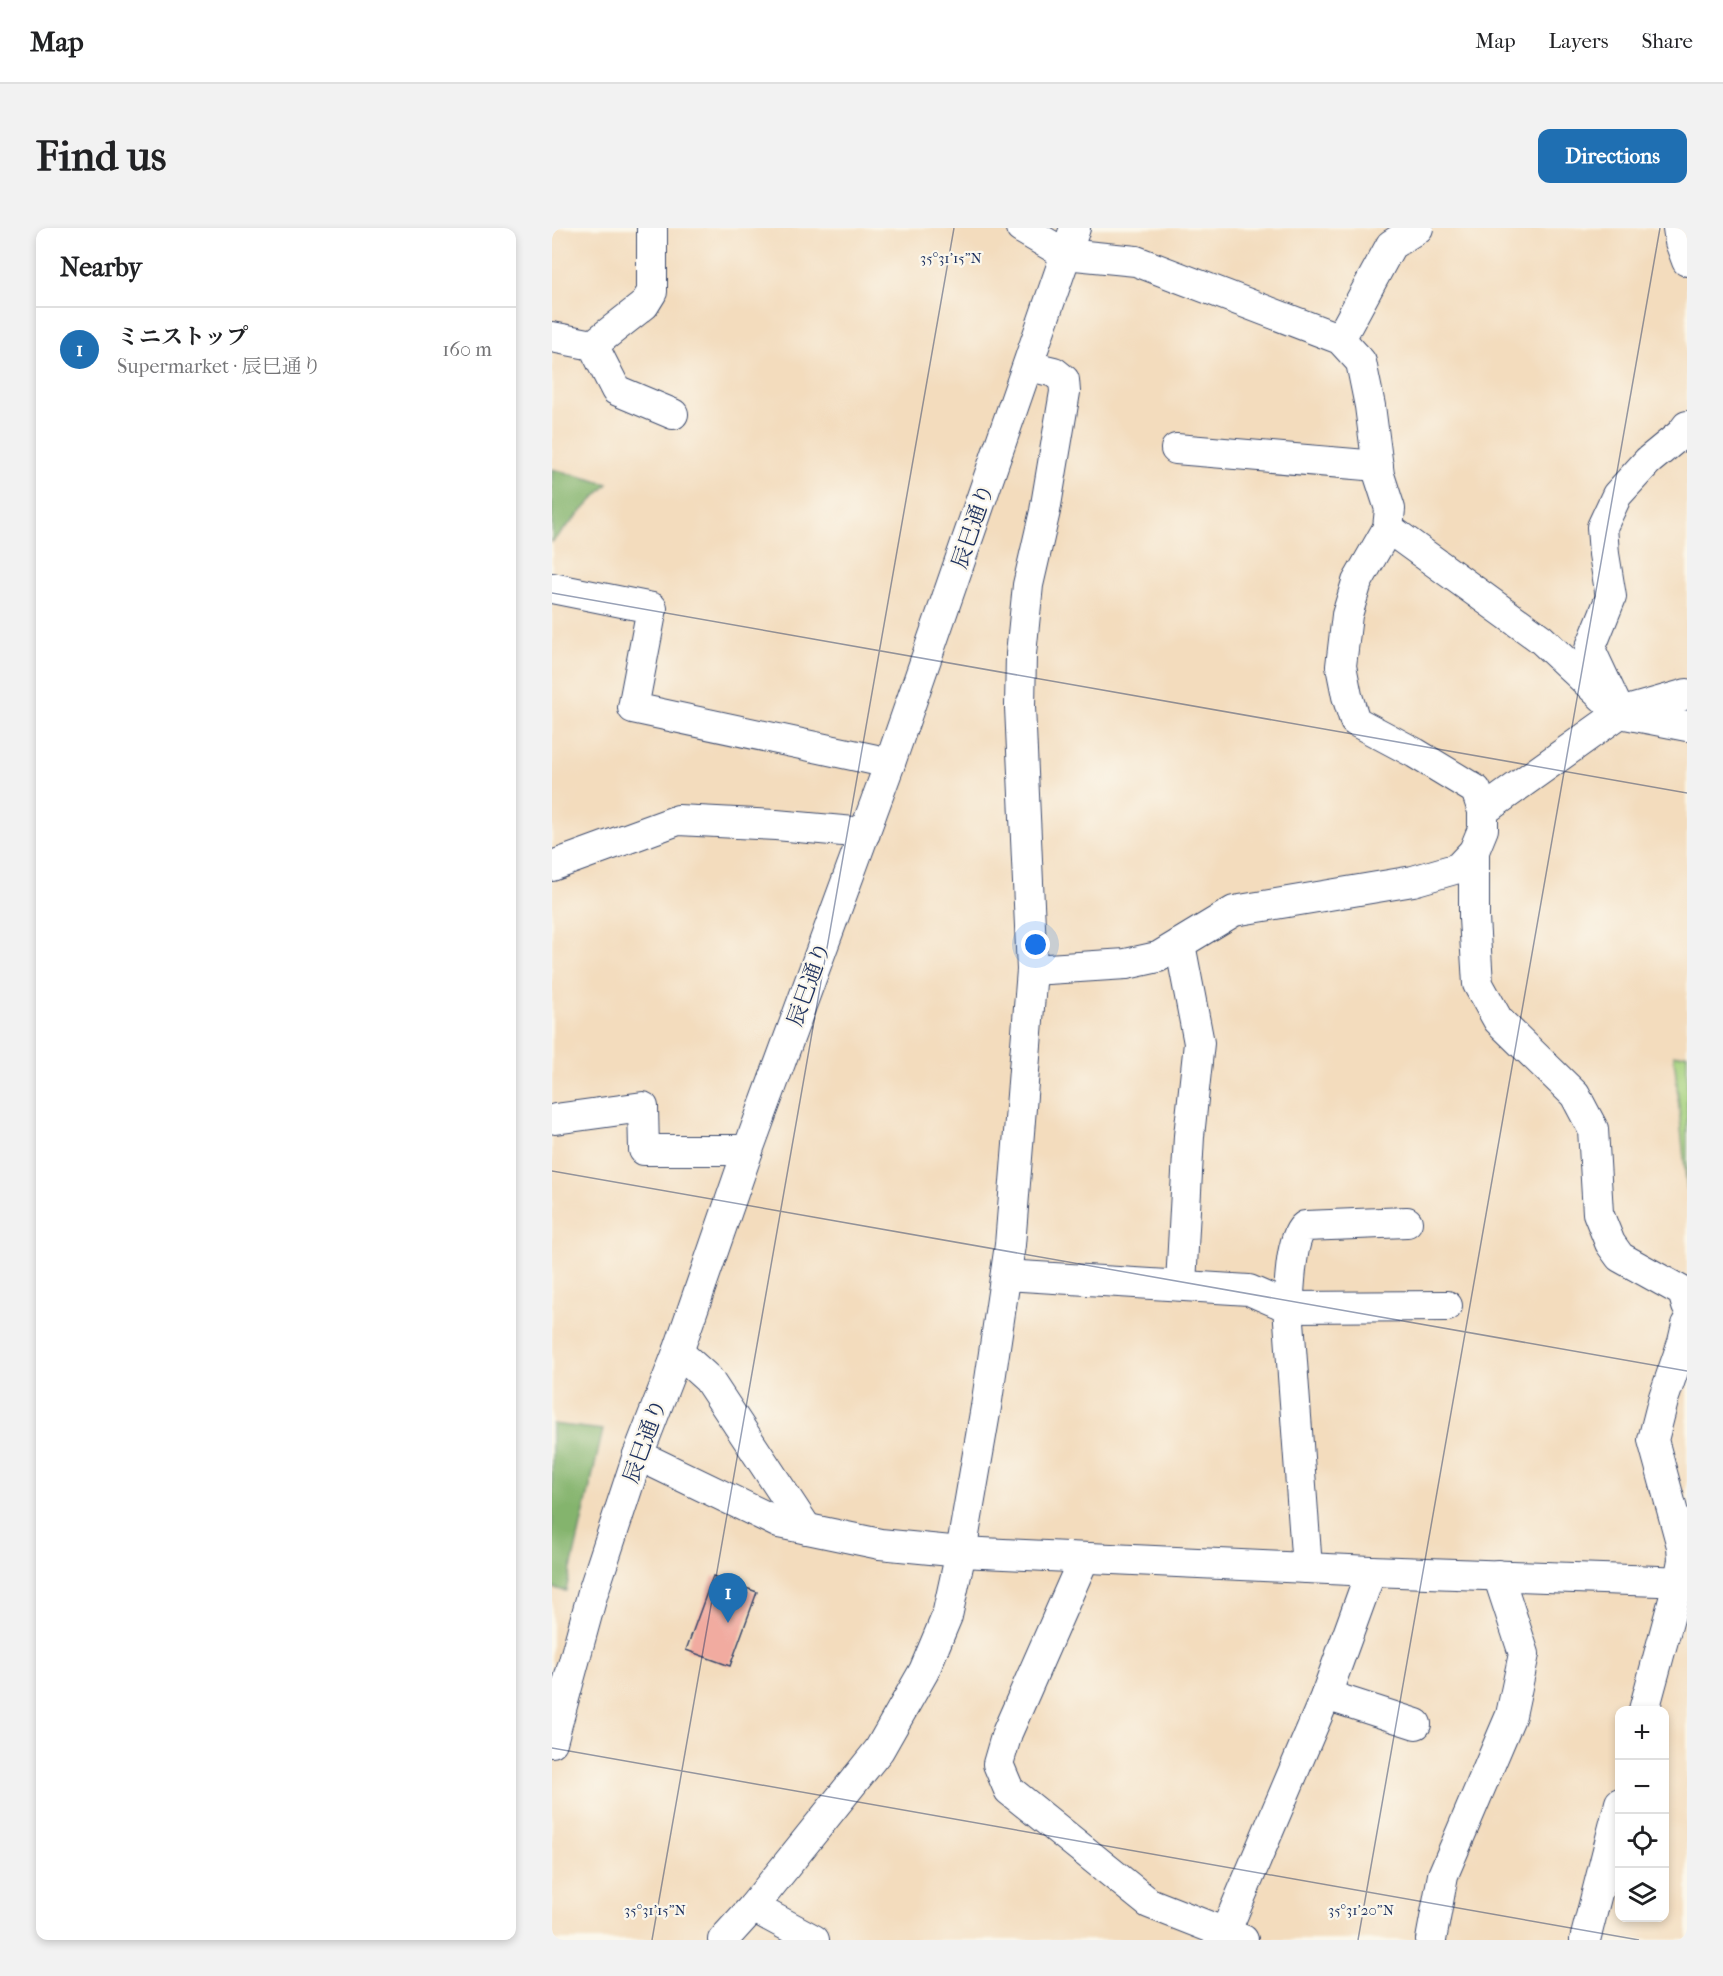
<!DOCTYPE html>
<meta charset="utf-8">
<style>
body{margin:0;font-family:"IM FELL French Canon","Noto Serif JP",serif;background:#f2f2f2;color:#202124}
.controls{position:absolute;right:18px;bottom:18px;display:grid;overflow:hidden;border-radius:12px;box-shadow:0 3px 9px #0003}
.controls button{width:54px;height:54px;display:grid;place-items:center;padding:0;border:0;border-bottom:2px solid #e0e0e0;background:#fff;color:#202124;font:30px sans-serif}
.you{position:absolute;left:484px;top:717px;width:21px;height:21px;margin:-15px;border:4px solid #fff;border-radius:50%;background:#1a73e8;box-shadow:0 0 0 9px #1a73e833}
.badge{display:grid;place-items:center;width:39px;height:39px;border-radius:50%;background:#1f6fb2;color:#fff;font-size:20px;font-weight:700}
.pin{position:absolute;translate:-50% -50px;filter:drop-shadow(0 2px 3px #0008)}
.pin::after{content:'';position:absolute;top:32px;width:21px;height:18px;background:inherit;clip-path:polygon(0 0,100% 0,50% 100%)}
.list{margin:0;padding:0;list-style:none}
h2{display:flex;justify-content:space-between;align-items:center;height:78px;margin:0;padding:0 24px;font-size:26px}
h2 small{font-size:20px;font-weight:400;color:#757577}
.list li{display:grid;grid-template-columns:39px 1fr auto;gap:18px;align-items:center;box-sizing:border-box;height:84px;padding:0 24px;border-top:2px solid #e0e0e0}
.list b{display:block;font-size:22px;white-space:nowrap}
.list p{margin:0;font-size:20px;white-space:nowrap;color:#757577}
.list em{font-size:20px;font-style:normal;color:#757577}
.icon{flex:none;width:33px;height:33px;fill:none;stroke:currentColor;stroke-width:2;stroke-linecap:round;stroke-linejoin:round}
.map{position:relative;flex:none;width:1135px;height:1712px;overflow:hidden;border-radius:12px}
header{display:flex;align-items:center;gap:36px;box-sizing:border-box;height:84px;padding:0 30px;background:#fff;border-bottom:2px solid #e0e0e0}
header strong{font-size:28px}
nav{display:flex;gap:33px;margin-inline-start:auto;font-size:21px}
.intro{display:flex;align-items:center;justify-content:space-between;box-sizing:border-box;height:144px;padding:0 36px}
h1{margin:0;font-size:42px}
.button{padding:15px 27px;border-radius:12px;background:#1f6fb2;color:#fff;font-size:21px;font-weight:700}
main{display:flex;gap:36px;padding:0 36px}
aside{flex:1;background:#fff;border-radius:12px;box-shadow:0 3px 9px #0003}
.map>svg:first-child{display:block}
</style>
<header>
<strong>Map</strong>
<nav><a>Map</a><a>Layers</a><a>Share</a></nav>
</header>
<div class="intro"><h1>Find us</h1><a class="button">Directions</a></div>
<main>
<aside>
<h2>Nearby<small></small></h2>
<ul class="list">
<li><span class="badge">1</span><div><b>ミニストップ</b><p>Supermarket · 辰巳通り</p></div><em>160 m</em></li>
</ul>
</aside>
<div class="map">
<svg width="1135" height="1712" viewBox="0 0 1135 1712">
<rect width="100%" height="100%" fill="#fbf7ec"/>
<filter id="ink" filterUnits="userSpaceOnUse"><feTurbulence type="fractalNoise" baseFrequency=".0167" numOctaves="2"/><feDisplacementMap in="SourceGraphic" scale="12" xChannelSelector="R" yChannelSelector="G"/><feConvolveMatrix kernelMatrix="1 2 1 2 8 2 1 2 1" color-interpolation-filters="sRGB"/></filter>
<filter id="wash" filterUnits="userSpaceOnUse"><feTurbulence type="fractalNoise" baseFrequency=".008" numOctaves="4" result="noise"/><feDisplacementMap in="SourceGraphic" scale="24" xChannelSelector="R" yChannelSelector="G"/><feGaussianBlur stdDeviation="1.35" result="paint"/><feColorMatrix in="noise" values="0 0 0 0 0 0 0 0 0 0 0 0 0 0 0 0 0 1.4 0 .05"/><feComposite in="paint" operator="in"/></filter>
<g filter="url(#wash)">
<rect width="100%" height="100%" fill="#f3dcbd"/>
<path fill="#a6d27e" stroke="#60806e" stroke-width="1.5" d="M 1135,826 L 1135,962 L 1122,827 Z"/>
<g fill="#84b46d" stroke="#507266" stroke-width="1.5">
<path d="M 0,241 L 56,256 L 0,314 Z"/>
<path d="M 0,1196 L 51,1202 L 14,1363 L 0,1360 Z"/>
</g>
<g id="blocks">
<path fill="#f1aba0" d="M 161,1348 L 205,1364 L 178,1438 L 134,1422 Z"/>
</g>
</g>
<g filter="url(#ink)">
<use href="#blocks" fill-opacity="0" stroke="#3b496c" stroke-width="1.5"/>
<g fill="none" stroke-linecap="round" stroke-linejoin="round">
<defs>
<g id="minor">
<path d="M 469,0 L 513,26 L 584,33 L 788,111 L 809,134 L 818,178 L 827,247 L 838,281 L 836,300 L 805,354 L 795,387 L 789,438 L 795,468 L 803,493 L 863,525 L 924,562 L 931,583 L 931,601 L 922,623 L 906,640 L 861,653 L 682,683 L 606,729 L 574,736 L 480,742"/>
<path d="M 1126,0 L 1128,14 L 1135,33"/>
<path d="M 0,109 L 41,117 L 64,162 L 121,186"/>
<path d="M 788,111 L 839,17 L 866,0"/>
<path d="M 41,117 L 92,77 L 100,64 L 100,0"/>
<path d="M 1135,198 L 1129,206 L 1096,233 L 1065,267 L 1050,299 L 1052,326 L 1059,369 L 1038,421 L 1068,485 L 1135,498"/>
<path d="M 624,221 L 826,238"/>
<path d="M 836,300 L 989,411 L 1055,473"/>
<path d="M 0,360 L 100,380 L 81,480 L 338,535"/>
<path d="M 931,583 L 1068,485 L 1135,466"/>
<path d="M 922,623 L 922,690 L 926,756 L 946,792 L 1023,867 L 1041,901 L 1046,985 L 1058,1015 L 1068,1029 L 1131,1064 L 1135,1078"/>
<path d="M 0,638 L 126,592 L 224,597 L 313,605"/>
<path d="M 628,716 L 647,815 L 637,908 L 629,1056"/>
<path d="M 3,891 L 91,879 L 92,922 L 196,922"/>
<path d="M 855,994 L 753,998 C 738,1009 738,1060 736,1079 L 895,1078"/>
<path d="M 454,1047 L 697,1062 L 736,1079 L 755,1340"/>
<path d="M 126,1124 L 156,1151 L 255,1301"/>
<path d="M 86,1227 L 227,1295 L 328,1316 L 409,1324 L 819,1343 L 1135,1354"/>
<path d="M 532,1330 L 455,1505 L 446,1536 L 457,1562 L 597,1675 L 691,1712"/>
<path d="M 774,1467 L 864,1496"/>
<path d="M 1092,1482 L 1127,1353 L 1131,1332 L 1130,1318 L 1101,1212 L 1112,1169 L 1131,1114 L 1135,1097"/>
<path d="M 0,1514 L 41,1364 L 86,1227 L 126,1124 L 196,922 L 338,535 L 523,0"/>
<path d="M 201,1679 L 262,1712"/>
<path d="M 673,1705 L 774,1467 L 819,1343"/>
<path d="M 171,1712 L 201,1679 L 327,1522 L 372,1443 L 395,1388 L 409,1324 L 434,1179 L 458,1017 L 480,742 L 468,479 L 469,426 L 476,357 L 493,283 L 513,164 L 512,152 L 502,144 L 477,138"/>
<path d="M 879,1712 L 891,1647 L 959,1487 L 972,1426 L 946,1347"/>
<path d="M 1033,1712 L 1068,1575"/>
</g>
</defs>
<use href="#minor" stroke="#3b496c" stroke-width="32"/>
<use href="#minor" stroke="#fff" stroke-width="30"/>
</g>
</g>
<path fill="none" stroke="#1b2f5e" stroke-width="1.5" stroke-opacity="0.45" d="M 0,365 L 1135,565M 0,943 L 1135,1143M 0,1520 L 1087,1712M 100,1712 L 402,0M 806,1712 L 1108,0"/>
<g text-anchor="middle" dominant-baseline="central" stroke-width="4.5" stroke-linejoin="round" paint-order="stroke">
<g font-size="22" fill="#1b2f5e" stroke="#fbf7ec">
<text transform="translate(421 298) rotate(-71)">辰巳通り</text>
<text transform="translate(257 756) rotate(-70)">辰巳通り</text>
<text transform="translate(93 1213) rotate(-70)">辰巳通り</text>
</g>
</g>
<g font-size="15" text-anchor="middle" fill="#1b2f5e" stroke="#fbf7ec" stroke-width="4.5" stroke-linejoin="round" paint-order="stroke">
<text x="399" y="35">35°31'15"N</text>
<text x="103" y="1687">35°31'15"N</text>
<text x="809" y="1687">35°31'20"N</text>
</g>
</svg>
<div class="controls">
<button>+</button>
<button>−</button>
<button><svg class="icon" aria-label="locate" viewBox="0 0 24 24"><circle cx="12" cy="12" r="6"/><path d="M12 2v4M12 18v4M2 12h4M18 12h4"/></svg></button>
<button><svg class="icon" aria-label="layers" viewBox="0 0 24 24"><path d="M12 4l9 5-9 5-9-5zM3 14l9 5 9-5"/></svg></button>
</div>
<div class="you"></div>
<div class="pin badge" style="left:176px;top:1395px">1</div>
</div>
</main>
